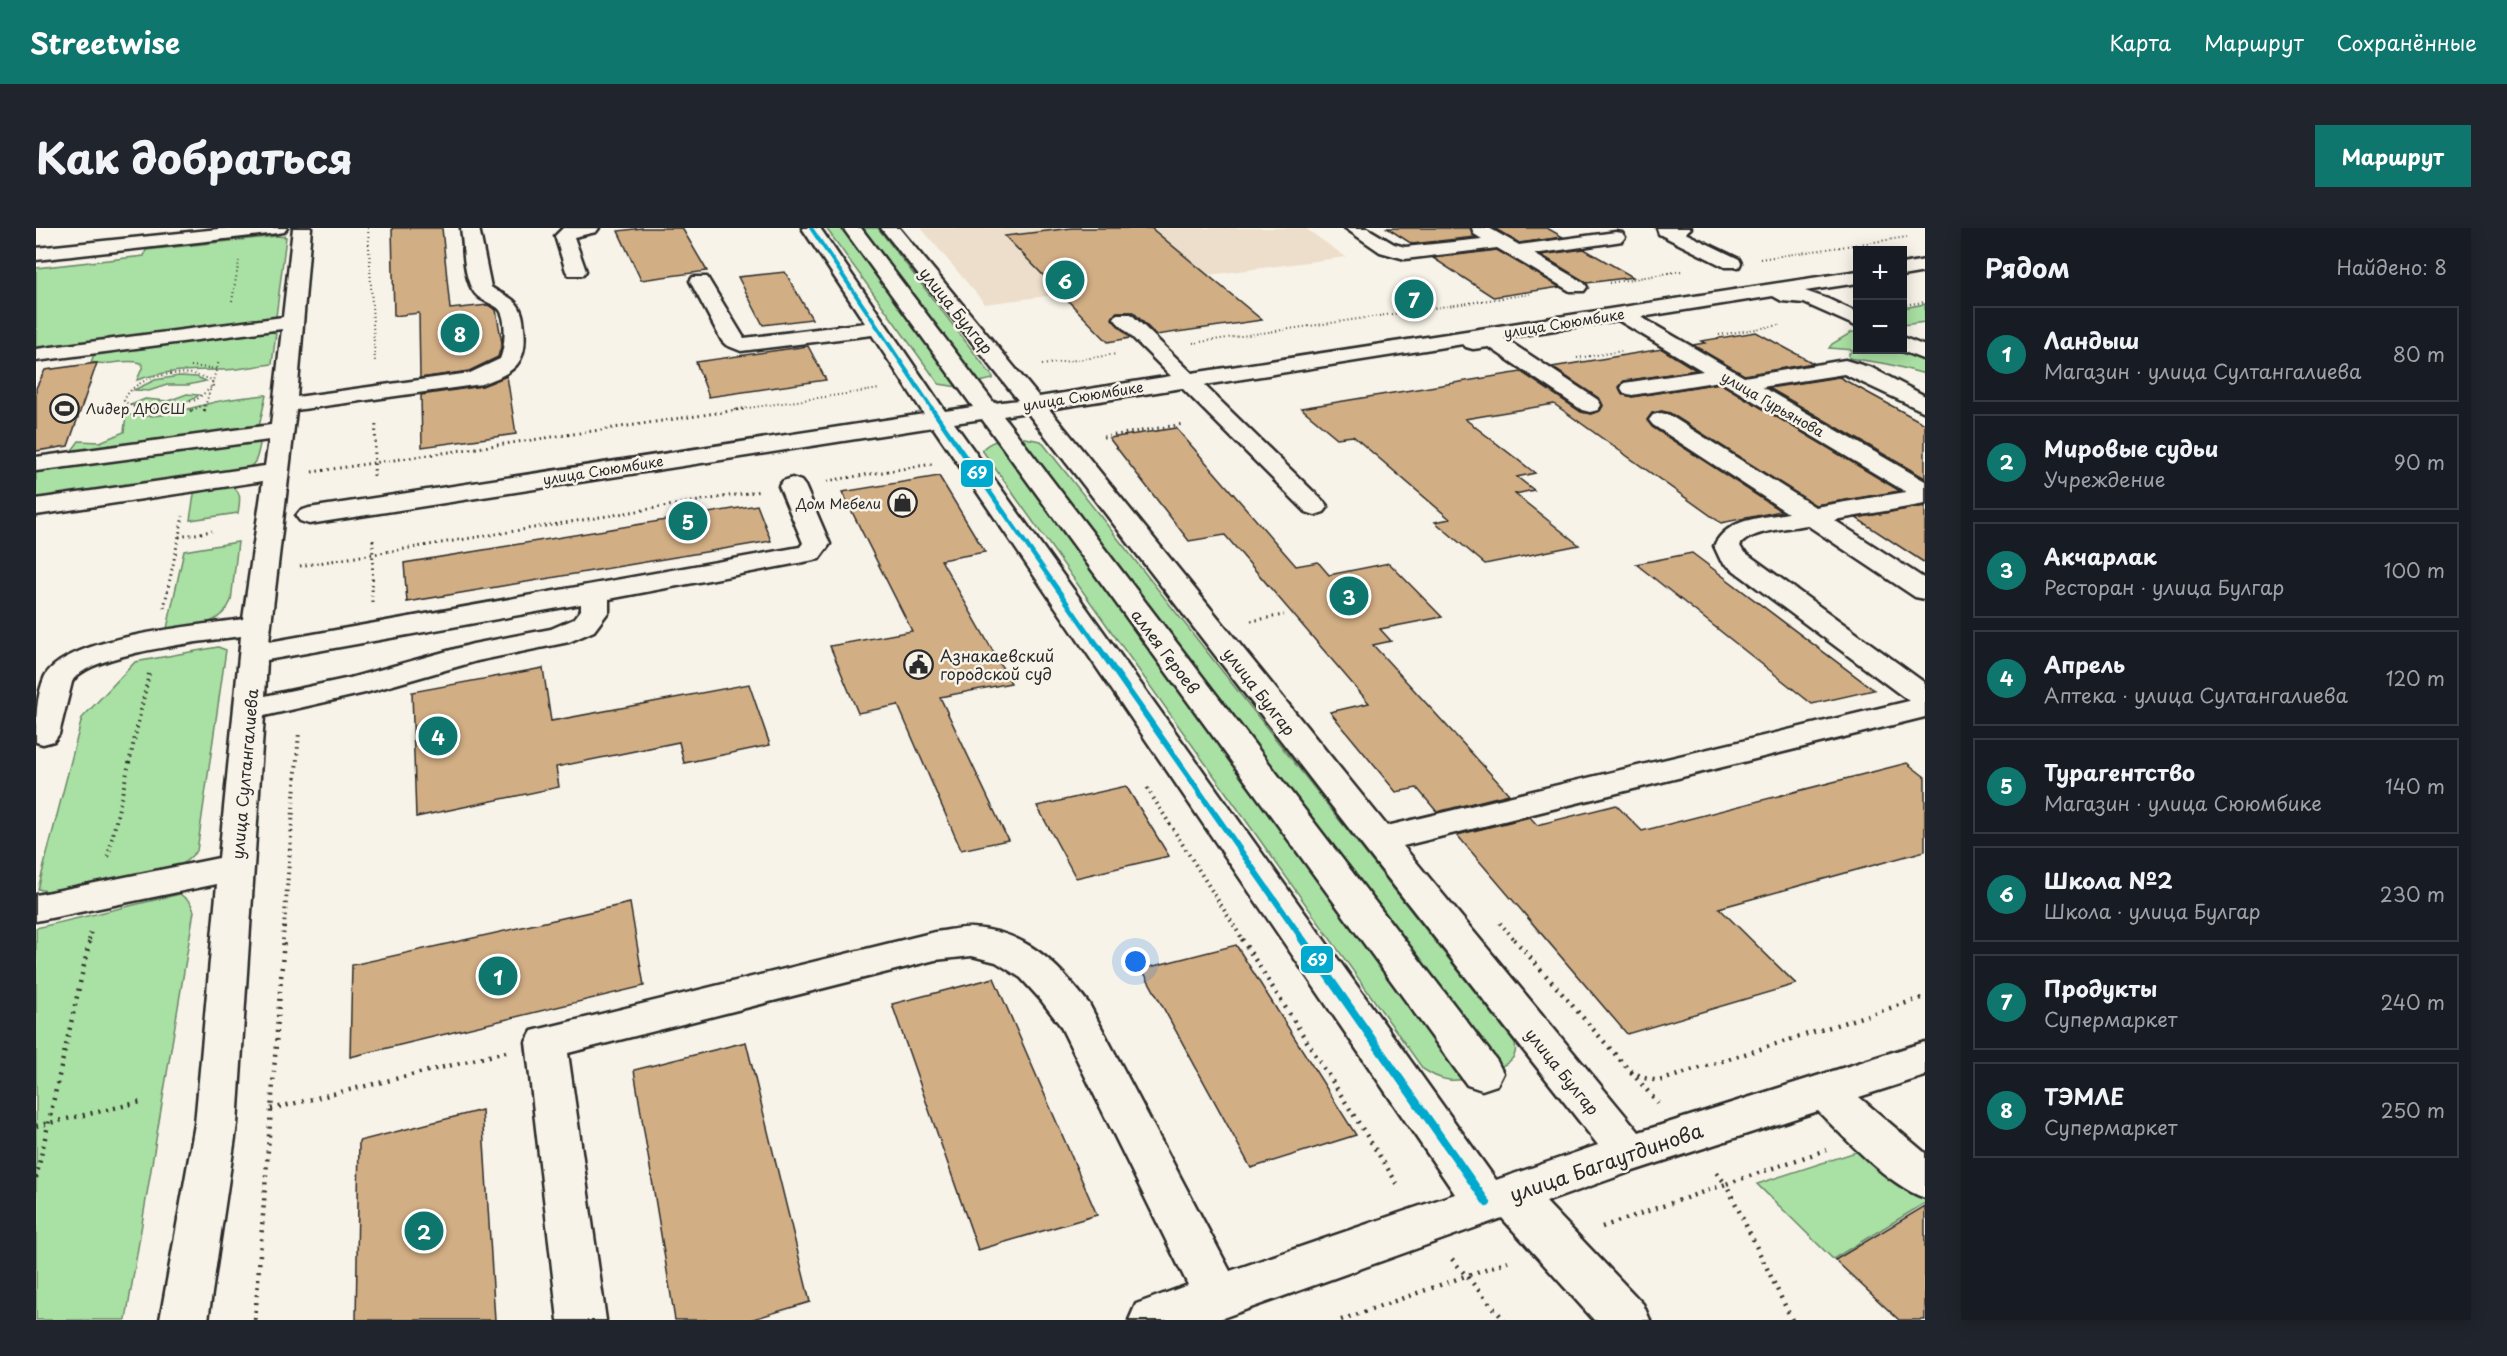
<!DOCTYPE html>
<html lang="ru">
<meta charset="utf-8">
<style>
body{margin:0;font-family:"Playpen Sans",sans-serif;background:#20242c;color:#f1f3f6}
.controls{position:absolute;right:18px;top:18px;display:grid;overflow:hidden;border-radius:0px;box-shadow:0 3px 15px #0003}
.controls button{width:54px;height:54px;display:grid;place-items:center;padding:0;border:0;border-bottom:2px solid #363941;background:#171b24;color:#f1f3f6;font:30px sans-serif}
.you{position:absolute;left:1100px;top:734px;width:21px;height:21px;margin:-15px;border:4px solid #fff;border-radius:50%;background:#1a73e8;box-shadow:0 0 0 9px #1a73e833}
.badge{display:grid;place-items:center;width:39px;height:39px;border-radius:50%;background:#0f766e;color:#fff;font-size:20px;font-weight:700}
.pin{position:absolute;translate:-50% -50%;border:3px solid #fff;box-shadow:0 2px 6px #0006}
.list{margin:0;padding:0;list-style:none}
h2{display:flex;justify-content:space-between;align-items:center;height:78px;margin:0;padding:0 24px;font-size:26px}
h2 small{font-size:20px;font-weight:400;color:#9ea1a6}
.list li{display:grid;grid-template-columns:39px 1fr auto;gap:18px;align-items:center;box-sizing:border-box;height:96px;margin:0 12px 12px;padding:0 12px;border:2px solid #363941;border-radius:0px}
.list b{display:block;font-size:22px;white-space:nowrap}
.list p{margin:0;font-size:20px;white-space:nowrap;color:#9ea1a6}
.list em{font-size:20px;font-style:normal;color:#9ea1a6}
.map{position:relative;flex:none;width:1889px;height:1092px;overflow:hidden;border-radius:0px}
header{display:flex;align-items:center;gap:36px;box-sizing:border-box;height:84px;padding:0 30px;background:#0f766e;color:#fff}
header strong{font-size:28px}
nav{display:flex;gap:33px;margin-inline-start:auto;font-size:21px}
.intro{display:flex;align-items:center;justify-content:space-between;box-sizing:border-box;height:144px;padding:0 36px}
h1{margin:0;font-size:42px}
.button{padding:15px 27px;border-radius:0px;background:#0f766e;color:#fff;font-size:21px;font-weight:700}
main{display:flex;gap:36px;padding:0 36px}
aside{flex:1;background:#171b24;border-radius:0px;box-shadow:0 3px 15px #0003}
.map>svg:first-child{display:block}
</style>
<header>
<strong>Streetwise</strong>
<nav><a>Карта</a><a>Маршрут</a><a>Сохранённые</a></nav>
</header>
<div class="intro"><h1>Как добраться</h1><a class="button">Маршрут</a></div>
<main>
<div class="map">
<svg width="1889" height="1092" viewBox="0 0 1889 1092">
<rect width="100%" height="100%" fill="#f7f3e8"/>
<filter id="ink" filterUnits="userSpaceOnUse"><feTurbulence type="fractalNoise" baseFrequency=".0167" numOctaves="2"/><feDisplacementMap in="SourceGraphic" scale="12" xChannelSelector="R" yChannelSelector="G"/><feConvolveMatrix kernelMatrix="1 2 1 2 8 2 1 2 1" color-interpolation-filters="sRGB"/></filter>
<g filter="url(#ink)">
<path fill="#ecdeca" d="M 885,0 L 1269,0 L 1310,29 L 949,76 Z"/>
<g fill="#a9e0a3" stroke="#6a8667" stroke-width="1.5">
<path d="M 790,0 L 842,0 L 957,149 L 957,151 L 922,159 L 903,156 Z"/>
<path d="M 241,8 L 250,9 L 240,89 L 238,91 L 0,125 L 0,40 L 108,28 L 110,22 Z"/>
<path d="M 1889,76 L 1889,94 L 1867,97 L 1867,80 Z"/>
<path d="M 233,103 L 240,105 L 236,136 C 219,138 202,142 185,142 C 155,142 130,142 101,152 L 107,138 L 105,135 C 88,130 72,139 55,134 L 60,122 Z"/>
<path d="M 1816,104 L 1821,104 L 1822,122 L 1858,122 L 1889,129 L 1889,146 L 1852,136 L 1813,130 L 1813,125 L 1819,122 L 1793,120 L 1796,116 Z"/>
<path d="M 143,148 L 161,149 L 170,153 L 152,157 L 131,157 L 113,163 L 98,162 L 119,152 Z"/>
<path d="M 151,166 L 163,167 C 145,181 116,184 95,177 L 109,171 L 132,173 Z"/>
<path d="M 230,167 L 223,199 L 31,229 L 43,213 L 64,214 L 88,204 L 90,186 C 121,193 149,181 179,174 C 195,170 213,169 230,167 Z"/>
<path d="M 983,209 L 1005,213 L 1479,815 C 1480,822 1480,827 1475,832 C 1465,842 1426,854 1413,852 C 1403,851 1395,846 1387,841 L 946,222 C 955,211 970,211 983,209 Z"/>
<path d="M 221,212 L 224,216 C 221,230 221,237 207,242 L 0,273 L 0,241 Z"/>
<path d="M 193,257 C 207,263 204,272 202,285 L 154,292 L 159,260 Z"/>
<path d="M 202,314 L 195,373 C 184,399 154,400 130,405 L 148,323 Z"/>
<path d="M 182,419 L 190,422 L 161,623 L 147,636 L 14,664 L 2,661 L 46,490 L 99,434 Z"/>
<path d="M 144,666 L 154,674 L 158,683 L 90,1092 L 0,1092 L 0,700 Z"/>
<path d="M 1829,921 L 1889,971 L 1889,975 L 1797,1031 L 1721,956 Z"/>
</g>
<g fill="#d2ae84" stroke="#2b2b2b" stroke-width="1.5">
<path d="M 356,0 L 406,0 L 414,81 L 452,77 L 460,82 L 466,115 L 462,129 L 433,143 L 384,150 L 383,85 L 358,88 Z"/>
<path d="M 606,0 L 646,0 L 671,43 L 605,52 L 582,3 Z"/>
<path d="M 1036,0 L 1115,0 L 1226,92 L 1120,107 L 1097,84 L 1081,84 L 1076,91 L 1094,110 L 1072,114 L 969,8 Z"/>
<path d="M 1351,0 L 1434,0 L 1439,9 L 1376,16 Z"/>
<path d="M 1458,0 L 1511,0 L 1527,9 L 1483,15 Z"/>
<path d="M 1548,21 L 1597,49 L 1551,55 L 1505,27 Z"/>
<path d="M 1461,22 L 1524,59 L 1457,69 L 1397,30 Z"/>
<path d="M 749,44 L 776,91 L 727,97 L 702,49 Z"/>
<path d="M 1720,104 L 1777,135 L 1708,147 L 1657,117 L 1669,115 L 1665,113 Z"/>
<path d="M 772,118 L 790,152 L 673,169 L 660,134 Z"/>
<path d="M 1626,121 L 1660,142 L 1588,153 L 1583,159 L 1586,166 L 1596,169 L 1684,155 L 1864,263 L 1779,277 L 1634,185 L 1626,183 L 1616,185 L 1611,192 L 1616,199 L 1745,283 L 1685,295 L 1518,176 L 1429,191 L 1499,245 L 1481,249 L 1498,262 L 1479,266 L 1543,317 L 1449,336 L 1399,294 L 1414,291 L 1317,208 L 1301,210 L 1265,180 L 1485,144 L 1545,184 L 1555,186 L 1564,183 L 1567,178 L 1564,171 L 1516,139 Z"/>
<path d="M 61,135 L 32,218 L 0,223 L 0,160 L 9,142 Z"/>
<path d="M 471,148 L 480,206 L 386,219 L 385,167 L 446,158 Z"/>
<path d="M 1803,149 L 1889,196 L 1889,250 L 1733,160 Z"/>
<path d="M 1140,200 L 1260,338 L 1282,334 L 1293,347 L 1353,335 L 1406,389 L 1344,401 L 1355,413 L 1337,417 L 1473,566 L 1401,584 L 1381,560 L 1360,564 L 1294,484 L 1333,475 L 1189,307 L 1153,313 L 1073,210 Z"/>
<path d="M 903,248 L 949,324 L 905,332 L 975,455 L 904,469 L 972,612 L 925,622 L 862,477 L 822,485 L 794,418 L 876,403 L 806,264 Z"/>
<path d="M 721,277 L 735,313 L 371,374 L 368,335 Z"/>
<path d="M 1889,278 L 1889,335 L 1820,290 Z"/>
<path d="M 1656,325 L 1838,462 L 1776,476 L 1600,336 Z"/>
<path d="M 507,440 L 515,493 L 713,456 L 734,517 L 648,535 L 643,514 L 520,539 L 523,559 L 380,589 L 376,464 Z"/>
<path d="M 1871,535 L 1889,549 L 1889,623 L 1683,680 L 1760,756 L 1591,806 L 1421,607 L 1494,589 L 1501,597 L 1580,577 L 1606,603 Z"/>
<path d="M 1090,558 L 1133,628 L 1040,650 L 1001,578 Z"/>
<path d="M 594,675 L 608,758 L 314,829 L 316,737 Z"/>
<path d="M 1200,717 L 1320,907 L 1215,940 L 1106,741 Z"/>
<path d="M 958,750 L 1061,987 L 942,1022 L 856,776 Z"/>
<path d="M 710,814 L 774,1074 L 714,1092 L 639,1092 L 598,842 Z"/>
<path d="M 446,882 L 459,1092 L 320,1092 L 323,913 Z"/>
<path d="M 1889,978 L 1889,1092 L 1863,1092 L 1799,1032 Z"/>
</g>
<g fill="none" stroke-linecap="round" stroke-linejoin="round">
<defs>
<g id="minor">
<path d="M 192,0 L 251,0 L 248,4 L 242,5 L 0,32 L 0,20 Z"/>
<path d="M 257,0 L 275,0 L 261,169 L 434,145 L 464,131 C 469,121 472,88 462,80 C 453,73 442,73 436,61 C 427,44 428,19 425,0 L 443,0 L 455,59 C 462,65 472,67 479,74 C 486,81 487,90 488,100 C 492,136 478,144 446,156 L 260,182 L 233,414 L 764,319 L 767,315 L 743,258 L 747,253 L 756,250 L 765,253 L 769,258 L 794,316 L 783,331 L 773,333 L 573,371 L 573,383 L 558,403 L 533,414 L 441,433 L 329,465 L 228,488 L 201,896 L 172,1092 L 124,1092 L 159,896 L 181,656 L 0,693 L 0,667 L 183,630 L 205,408 C 172,413 51,425 36,454 L 23,506 L 18,513 L 7,516 L 0,514 C 0,491 0,468 9,448 C 33,408 162,398 207,391 L 227,253 L 0,287 L 0,271 L 229,238 L 233,212 L 0,243 L 0,229 L 235,197 L 246,101 L 0,133 L 0,121 L 247,89 ZM 545,376 L 545,382 L 538,391 L 515,401 L 437,416 L 314,450 L 229,468 L 231,432 Z"/>
<path d="M 527,0 L 563,0 L 560,4 L 538,9 L 550,43 L 547,47 L 533,47 L 530,43 L 519,8 Z"/>
<path d="M 766,0 L 784,0 L 909,183 L 937,179 L 807,0 L 825,0 L 958,175 L 982,172 L 845,0 L 863,0 L 1003,169 L 1135,148 L 1081,94 L 1078,90 L 1081,86 L 1095,86 L 1156,145 L 1822,43 L 1822,55 L 1769,63 L 1792,71 L 1822,85 L 1822,99 L 1768,75 L 1746,73 L 1737,68 L 1605,89 L 1708,149 L 1809,132 L 1836,140 L 1889,168 L 1889,184 L 1808,146 L 1726,159 L 1889,253 L 1889,276 L 1798,292 L 1889,351 L 1889,371 L 1879,369 L 1771,297 C 1755,300 1711,303 1704,318 L 1707,323 L 1889,455 L 1889,489 L 1367,618 L 1603,904 L 1889,814 L 1889,848 L 1823,869 L 1889,925 L 1889,970 C 1852,957 1810,911 1782,883 L 1594,944 L 1510,974 L 1607,1076 L 1614,1092 L 1558,1092 L 1466,990 L 1181,1092 L 1093,1092 L 1100,1076 L 1152,1057 L 1024,797 L 1005,772 L 985,750 L 960,734 L 936,728 L 899,732 L 532,825 L 570,1092 L 522,1092 L 490,814 L 496,803 L 899,704 C 911,703 924,699 936,700 C 990,703 1022,736 1053,776 L 1194,1043 L 1419,966 L 897,199 L 273,296 L 264,293 L 260,288 L 264,283 L 273,280 L 888,186 L 836,107 L 705,123 L 690,117 L 686,113 L 654,53 L 657,49 L 671,49 L 708,110 L 829,95 ZM 1582,92 L 1667,143 L 1588,155 L 1585,160 L 1588,165 L 1596,167 L 1684,153 L 1870,264 L 1779,279 L 1633,187 L 1625,185 L 1617,187 L 1613,192 L 1617,197 L 1752,285 C 1725,290 1691,290 1678,318 L 1685,333 L 1873,473 L 1351,598 L 1013,181 L 1146,160 L 1270,284 L 1279,287 L 1288,284 L 1292,279 L 1288,274 L 1168,157 L 1427,116 L 1430,119 L 1437,121 L 1453,119 L 1546,182 L 1554,184 L 1562,182 L 1565,177 L 1562,172 L 1468,110 ZM 991,184 L 1329,621 L 1562,917 L 1460,952 L 918,195 L 946,191 L 1431,857 L 1446,862 L 1461,857 L 1467,845 L 1461,833 L 967,188 Z"/>
<path d="M 1309,0 L 1331,0 L 1358,16 L 1369,19 L 1446,11 L 1438,6 L 1436,0 L 1453,0 L 1483,17 L 1580,4 L 1586,5 L 1589,9 L 1586,13 L 1580,14 L 1498,26 L 1548,55 L 1551,59 L 1548,63 L 1534,63 L 1461,20 L 1369,31 L 1344,24 Z"/>
<path d="M 1621,0 L 1655,0 L 1649,5 L 1703,31 L 1705,35 L 1703,39 L 1689,39 L 1623,6 Z"/>
<path d="M 1889,32 L 1889,44 L 1866,48 L 1866,36 Z"/>
<path d="M 1866,109 L 1889,118 L 1889,132 L 1863,122 L 1866,122 Z"/>
</g>
</defs>
<use href="#minor" stroke="#2b2b2b" stroke-width="5"/>
<g stroke="#2b2b2b" stroke-width="2" stroke-dasharray="1 3" stroke-linecap="butt">
<path d="M 332,0 L 339,134"/>
<path d="M 1724,31 L 1871,9"/>
<path d="M 1573,55 L 1645,43"/>
<path d="M 196,73 L 203,33"/>
<path d="M 1866,77 L 1889,74"/>
<path d="M 1683,107 L 1744,97"/>
<path d="M 1157,115 L 1494,66"/>
<path d="M 1541,130 L 1587,123"/>
<path d="M 1006,137 L 1081,126"/>
<path d="M 155,138 L 181,141"/>
<path d="M 114,182 L 97,179 L 88,173 C 96,150 135,143 157,146 C 163,147 170,150 176,152 L 177,158 L 160,172 L 123,182"/>
<path d="M 156,182 L 169,177"/>
<path d="M 168,182 L 183,133"/>
<path d="M 698,182 L 844,161"/>
</g>
<g stroke="#2b2b2b" stroke-width="3" stroke-dasharray="1.5 4" stroke-linecap="butt">
<path d="M 103,181 L 135,181"/>
<path d="M 154,183 L 159,181"/>
<path d="M 168,183 L 169,181"/>
<path d="M 1067,209 L 1148,196"/>
<path d="M 276,244 L 708,181"/>
<path d="M 338,248 L 340,193"/>
<path d="M 791,253 L 896,236"/>
<path d="M 143,309 L 176,303"/>
<path d="M 264,338 L 724,263"/>
<path d="M 336,374 L 337,309"/>
<path d="M 128,380 L 147,288"/>
<path d="M 1215,393 L 1248,387"/>
</g>
<g stroke="#2b2b2b" stroke-width="4" stroke-dasharray="1.5 4.5" stroke-linecap="butt">
<path d="M 1111,560 L 1207,712"/>
<path d="M 72,629 L 113,446"/>
<path d="M 1464,695 L 1479,712"/>
<path d="M 53,712 L 55,704"/>
<path d="M 247,712 L 263,504"/>
</g>
<g stroke="#2b2b2b" stroke-width="4.5" stroke-dasharray="2 6" stroke-linecap="butt">
<path d="M 1206,711 L 1364,960"/>
<path d="M 1478,711 L 1593,842 L 1608,850 L 1623,853 L 1889,769"/>
<path d="M 1595,844 L 1622,875"/>
<path d="M 235,881 L 470,824"/>
<path d="M 0,898 L 109,873"/>
<path d="M 0,950 L 54,711"/>
<path d="M 1566,999 L 1690,956 L 1677,941"/>
<path d="M 1416,1031 L 1468,1092"/>
<path d="M 219,1092 L 248,711"/>
<path d="M 1305,1092 L 1472,1033"/>
<path d="M 1756,1092 L 1690,956 L 1790,922"/>
</g>
<use href="#minor" fill="#f7f3e8" fill-rule="evenodd"/>
<defs>
<path id="bus-1-far3" d="M 775,0 L 897,182"/>
<path id="bus-1-far2" d="M 896,181 L 1059,415"/>
<path id="bus-1-far1" d="M 1058,413 L 1267,712"/>
<path id="bus-1" d="M 1266,711 L 1451,975"/>
</defs>
<use href="#bus-1-far3" stroke="#f7f3e8" stroke-width="7"/>
<use href="#bus-1-far2" stroke="#f7f3e8" stroke-width="8"/>
<use href="#bus-1-far1" stroke="#f7f3e8" stroke-width="10"/>
<use href="#bus-1" stroke="#f7f3e8" stroke-width="12"/>
<use href="#bus-1-far3" stroke="#00a9ce" stroke-width="4"/>
<use href="#bus-1-far2" stroke="#00a9ce" stroke-width="4.5"/>
<use href="#bus-1-far1" stroke="#00a9ce" stroke-width="6"/>
<use href="#bus-1" stroke="#00a9ce" stroke-width="8"/>
</g>
</g>
<defs>
<symbol id="stadium-ring" viewBox="-11 -11 22 22"><circle r="9.5" fill="#f7f3e8" stroke="#2b2b2b" stroke-width="1.5"/><path d="M0-5a6.5 5 0 1 0 0 10a6.5 5 0 1 0 0-10ZM-3.5-1.8h7v3.6h-7Z" fill="#2b2b2b"/></symbol>
<symbol id="shop-ring" viewBox="-11 -11 22 22"><circle r="9.5" fill="#f7f3e8" stroke="#2b2b2b" stroke-width="1.5"/><path d="M-5-2.5h2.3a2.7 3.5 0 0 1 5.4 0H5L5.5 6h-11ZM-1.5-2.5h3a1.5 2.3 0 0 0-3 0Z" fill="#2b2b2b"/></symbol>
<symbol id="civic-ring" viewBox="-11 -11 22 22"><circle r="9.5" fill="#f7f3e8" stroke="#2b2b2b" stroke-width="1.5"/><path d="M-.6-6.5H3V-4.5H.6V-3L4-1V1h2V6H-6V1h2V-1L-.6-3ZM-1.2 2.5V6h2.4V2.5Z" fill="#2b2b2b"/></symbol>
</defs>
<g fill-rule="evenodd">
<use href="#stadium-ring" x="12" y="164" width="33" height="33"/>
<use href="#shop-ring" x="850" y="258" width="33" height="33"/>
<use href="#civic-ring" x="866" y="420" width="33" height="33"/>
</g>
<g text-anchor="middle" dominant-baseline="central" stroke-width="5" stroke-linejoin="round" paint-order="stroke">
<g font-size="14" fill="#2b2b2b" stroke="#f7f3e8">
<text transform="translate(1528 95) rotate(-9)">улица Сююмбике</text>
<text transform="translate(1047 168) rotate(-9)">улица Сююмбике</text>
<text transform="translate(1737 176) rotate(30)">улица Гурьянова</text>
<text transform="translate(567 242) rotate(-9)">улица Сююмбике</text>
</g>
<g font-size="14" fill="#2b2b2b" stroke="#f7f3e8" text-anchor="start">
<text x="50" y="180">Лидер ДЮСШ</text>
<text x="845" y="275" text-anchor="end">Дом Мебели</text>
</g>
<g font-size="16" fill="#2b2b2b" stroke="#f7f3e8">
<text transform="translate(921 82) rotate(51)">улица Булгар</text>
<text transform="translate(1130 423) rotate(53)">аллея Героев</text>
<text transform="translate(1224 463) rotate(52)">улица Булгар</text>
<text transform="translate(208 546) rotate(-85)">улица Султангалиева</text>
<text transform="translate(1527 843) rotate(51)">улица Булгар</text>
</g>
<g font-size="16" fill="#2b2b2b" stroke="#f7f3e8" text-anchor="start">
<text x="904" y="427">Азнакаевский<tspan x="904" dy="18">городской суд</tspan></text>
</g>
<g font-size="20" fill="#2b2b2b" stroke="#f7f3e8">
<text transform="translate(1570 934) rotate(-19)">улица Багаутдинова</text>
</g>
</g>
<g stroke="#f7f3e8" stroke-width="2">
<rect x="924" y="231" width="34" height="29" rx="6" fill="#00a9ce"/>
<rect x="1264" y="717" width="34" height="29" rx="6" fill="#00a9ce"/>
</g>
<g font-size="16" text-anchor="middle" font-weight="bold" fill="#fff">
<text x="941" y="251">69</text>
<text x="1281" y="738">69</text>
</g>
</svg>
<div class="controls">
<button>+</button>
<button>−</button>
</div>
<div class="you"></div>
<div class="pin badge" style="left:462px;top:748px">1</div>
<div class="pin badge" style="left:388px;top:1003px">2</div>
<div class="pin badge" style="left:1313px;top:368px">3</div>
<div class="pin badge" style="left:402px;top:508px">4</div>
<div class="pin badge" style="left:652px;top:293px">5</div>
<div class="pin badge" style="left:1029px;top:52px">6</div>
<div class="pin badge" style="left:1378px;top:71px">7</div>
<div class="pin badge" style="left:424px;top:105px">8</div>
</div>
<aside>
<h2>Рядом<small>Найдено: 8</small></h2>
<ul class="list">
<li><span class="badge">1</span><div><b>Ландыш</b><p>Магазин · улица Султангалиева</p></div><em>80 m</em></li>
<li><span class="badge">2</span><div><b>Мировые судьи</b><p>Учреждение</p></div><em>90 m</em></li>
<li><span class="badge">3</span><div><b>Акчарлак</b><p>Ресторан · улица Булгар</p></div><em>100 m</em></li>
<li><span class="badge">4</span><div><b>Апрель</b><p>Аптека · улица Султангалиева</p></div><em>120 m</em></li>
<li><span class="badge">5</span><div><b>Турагентство</b><p>Магазин · улица Сююмбике</p></div><em>140 m</em></li>
<li><span class="badge">6</span><div><b>Школа №2</b><p>Школа · улица Булгар</p></div><em>230 m</em></li>
<li><span class="badge">7</span><div><b>Продукты</b><p>Супермаркет</p></div><em>240 m</em></li>
<li><span class="badge">8</span><div><b>ТЭМЛЕ</b><p>Супермаркет</p></div><em>250 m</em></li>
</ul>
</aside>
</main>
